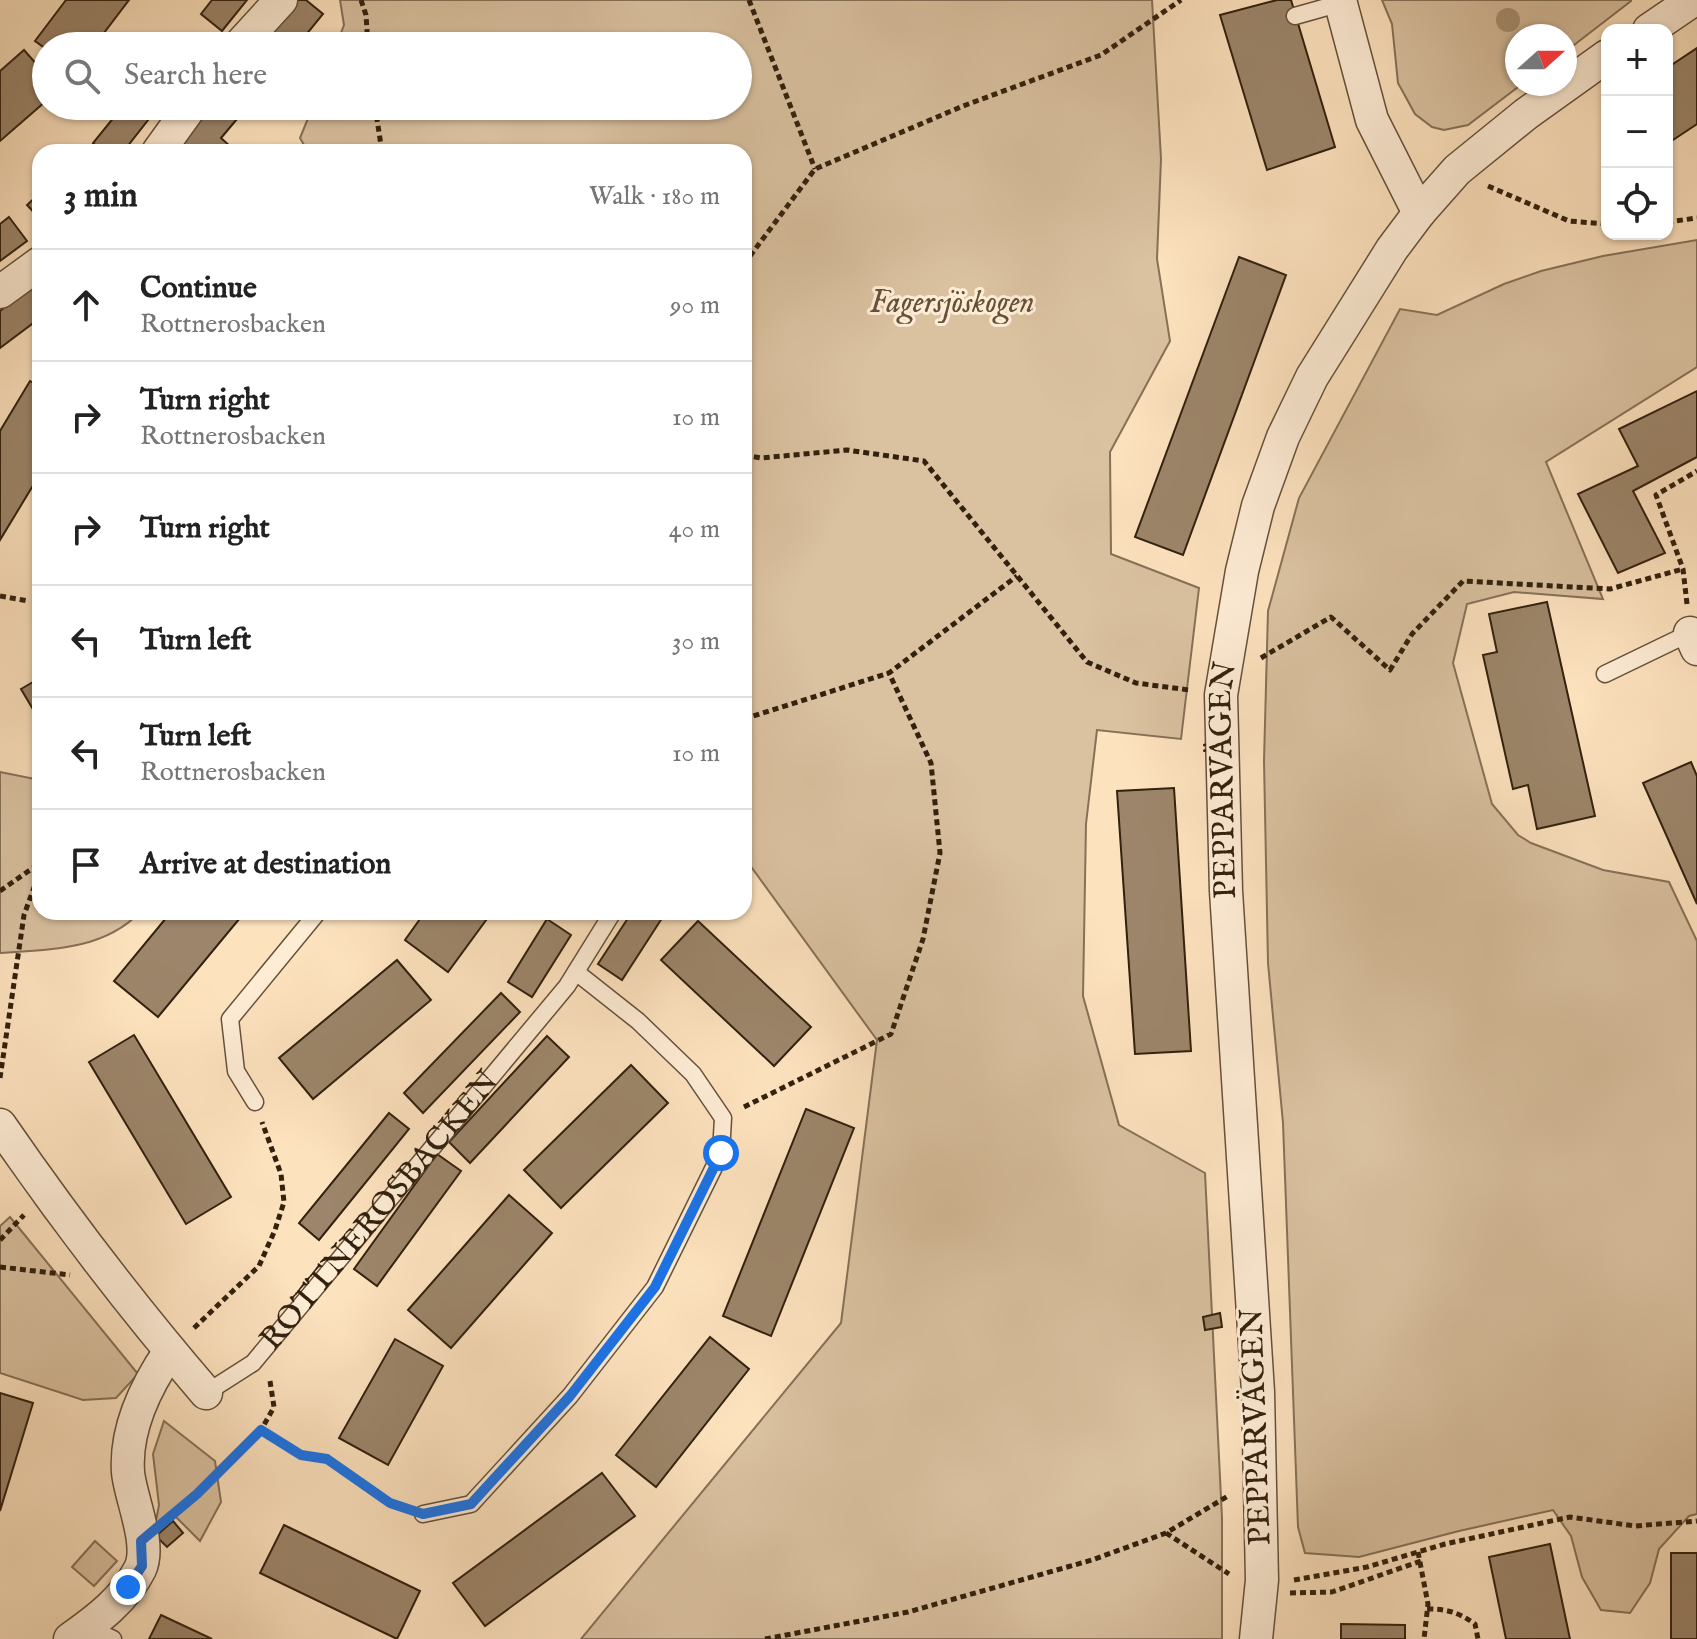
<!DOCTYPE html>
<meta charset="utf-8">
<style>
body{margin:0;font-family:"IM FELL English",serif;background:#f6f6f6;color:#222}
.controls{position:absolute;right:24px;top:24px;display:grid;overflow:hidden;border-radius:16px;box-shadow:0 2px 6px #0004}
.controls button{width:72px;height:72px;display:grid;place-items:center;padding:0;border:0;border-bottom:2px solid #e0e0e0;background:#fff;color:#222;font:40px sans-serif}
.compass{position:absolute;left:1505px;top:24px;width:72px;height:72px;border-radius:50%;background:#fff;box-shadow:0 2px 6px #0004;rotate:69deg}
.stop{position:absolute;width:24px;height:24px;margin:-18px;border:6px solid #1a73e8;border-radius:50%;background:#fff}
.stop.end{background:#1a73e8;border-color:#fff;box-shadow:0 2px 8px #0008}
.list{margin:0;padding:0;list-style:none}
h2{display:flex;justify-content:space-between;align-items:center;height:104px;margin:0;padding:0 32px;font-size:34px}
h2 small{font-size:26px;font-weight:400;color:#767676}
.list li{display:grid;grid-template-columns:52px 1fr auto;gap:24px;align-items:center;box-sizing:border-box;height:112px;padding:0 32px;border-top:2px solid #e0e0e0}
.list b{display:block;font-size:30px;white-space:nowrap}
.list p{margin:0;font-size:26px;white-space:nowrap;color:#767676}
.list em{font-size:26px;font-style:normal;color:#767676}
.icon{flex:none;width:44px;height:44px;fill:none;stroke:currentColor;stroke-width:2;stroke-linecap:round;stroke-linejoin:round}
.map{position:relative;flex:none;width:1697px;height:1639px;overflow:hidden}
.search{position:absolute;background:#fff;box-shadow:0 2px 6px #0004;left:32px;top:32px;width:720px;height:88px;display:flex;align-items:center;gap:20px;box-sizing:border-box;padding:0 28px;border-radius:44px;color:#767676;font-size:30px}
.panel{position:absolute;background:#fff;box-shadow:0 2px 6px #0004;left:32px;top:144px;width:720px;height:776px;border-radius:24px}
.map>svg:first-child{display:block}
</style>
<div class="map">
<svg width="1697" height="1639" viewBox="0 0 1697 1639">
<rect width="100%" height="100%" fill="#fde2be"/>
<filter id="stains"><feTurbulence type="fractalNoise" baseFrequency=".0025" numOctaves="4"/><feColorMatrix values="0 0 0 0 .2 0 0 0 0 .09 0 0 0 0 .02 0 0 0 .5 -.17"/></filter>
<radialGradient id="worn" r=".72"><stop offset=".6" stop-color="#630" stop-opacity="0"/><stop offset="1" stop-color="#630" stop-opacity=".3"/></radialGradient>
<g fill="#dac1a0" stroke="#867157" stroke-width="2">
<path d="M 340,0 L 1152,0 L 1161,159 L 1157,259 L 1170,341 L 1110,452 L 1111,554 L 1199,588 L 1181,739 L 1097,730 L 1086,824 L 1083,996 L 1119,1125 L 1205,1173 L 1222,1518 L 1222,1639 L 581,1639 L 841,1323 L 877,1040 L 744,857 L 744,152 L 308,152 L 300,138 L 313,106 L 738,106 L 738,46 L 336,46 L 344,25 Z"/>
<path d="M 1382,0 L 1631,0 L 1631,1 L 1565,52 L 1565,36 L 1517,36 L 1517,84 L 1522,84 L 1468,125 L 1444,130 L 1432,127 L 1415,114 L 1398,83 L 1392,24 Z"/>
<path d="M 1697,240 L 1697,367 L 1546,462 L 1603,599 L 1514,592 L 1467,604 L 1453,663 L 1492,804 L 1518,835 L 1531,843 L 1603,870 L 1669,882 L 1697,941 L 1697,1514 L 1689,1516 L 1659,1549 L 1650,1583 L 1630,1613 L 1601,1610 L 1582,1577 L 1571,1536 L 1553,1510 L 1459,1531 L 1359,1557 L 1305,1553 L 1298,1527 L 1283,1123 L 1268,963 L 1264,761 L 1268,611 L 1299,498 L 1400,309 L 1437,315 L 1504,284 L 1541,271 L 1603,256 Z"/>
<path d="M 0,772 L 40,780 L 40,912 L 140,912 C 104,950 49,950 0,953 Z"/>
<path d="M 10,1217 L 138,1374 L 116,1398 L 83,1400 L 0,1373 L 0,1226 Z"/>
<path d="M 164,1421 L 215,1461 L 221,1502 L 200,1541 L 175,1516 L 159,1530 L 156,1521 L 159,1505 L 153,1454 Z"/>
<path d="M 95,1541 L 117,1561 L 94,1586 L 72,1567 Z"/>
</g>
<g fill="#9c856a" stroke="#32210e" stroke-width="2">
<path d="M 66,0 L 129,0 L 94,46 L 46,46 L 46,49 L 35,41 Z"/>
<path d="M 212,0 L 247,0 L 222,31 L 201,14 Z"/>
<path d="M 296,0 L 306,0 L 323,14 L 297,46 L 259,46 Z"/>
<path d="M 1277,0 L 1291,0 L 1335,147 L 1267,170 L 1220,15 Z"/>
<path d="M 1697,48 L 1697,124 L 1667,144 L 1667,68 Z"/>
<path d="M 24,50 L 46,75 L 46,101 L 0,141 L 0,71 Z"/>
<path d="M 123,106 L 159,106 L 123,152 L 104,152 L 93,143 Z"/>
<path d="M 210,106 L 248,106 L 221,138 L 232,148 L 228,152 L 173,152 Z"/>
<path d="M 40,193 L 40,219 L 27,205 Z"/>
<path d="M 9,217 L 27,241 L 0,261 L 0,224 Z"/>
<path d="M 1239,257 L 1286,275 L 1183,555 L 1135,537 Z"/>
<path d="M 40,281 L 40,318 L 0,348 L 0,311 Z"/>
<path d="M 30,381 L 40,387 L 40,474 L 0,540 L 0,431 Z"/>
<path d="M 1697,391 L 1697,457 L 1633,491 L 1665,553 L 1618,573 L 1578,494 L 1638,466 L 1619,429 Z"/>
<path d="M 1547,602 L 1595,816 L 1537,829 L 1528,785 L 1513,789 L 1483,655 L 1497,652 L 1489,614 Z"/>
<path d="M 40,678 L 40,721 L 21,689 Z"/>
<path d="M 1691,762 L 1697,776 L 1697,904 L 1643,783 Z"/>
<path d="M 1174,788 L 1191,1051 L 1135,1054 L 1117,791 Z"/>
<path d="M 171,912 L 245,912 L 158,1017 L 114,981 Z"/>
<path d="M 425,912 L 492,912 L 448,972 L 405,940 Z"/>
<path d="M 632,912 L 666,912 L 622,980 L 598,964 Z"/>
<path d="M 547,919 L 571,935 L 532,997 L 508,982 Z"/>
<path d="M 698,921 L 811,1027 L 774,1066 L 661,960 Z"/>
<path d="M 397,960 L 431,1000 L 313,1099 L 279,1058 Z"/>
<path d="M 501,993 L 520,1012 L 423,1113 L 404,1093 Z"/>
<path d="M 134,1035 L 231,1197 L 186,1224 L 89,1062 Z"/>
<path d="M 547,1036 L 569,1057 L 470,1163 L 449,1142 Z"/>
<path d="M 631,1065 L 668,1103 L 561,1208 L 524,1170 Z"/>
<path d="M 806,1109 L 854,1128 L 771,1336 L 723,1316 Z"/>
<path d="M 389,1113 L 409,1129 L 319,1240 L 299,1223 Z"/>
<path d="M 437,1154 L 461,1171 L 377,1286 L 354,1269 Z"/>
<path d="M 509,1195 L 552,1233 L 451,1348 L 408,1310 Z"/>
<path d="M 1220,1313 L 1222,1327 L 1205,1330 L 1203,1317 Z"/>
<path d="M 710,1337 L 749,1369 L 656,1487 L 616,1455 Z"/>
<path d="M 395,1339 L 443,1366 L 388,1465 L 339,1438 Z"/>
<path d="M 0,1393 L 33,1403 L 0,1511 Z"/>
<path d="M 602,1473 L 635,1516 L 485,1626 L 453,1583 Z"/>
<path d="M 173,1521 L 183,1533 L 167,1547 L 156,1536 Z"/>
<path d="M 284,1525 L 420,1591 L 397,1639 L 260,1573 Z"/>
<path d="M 1550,1544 L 1570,1639 L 1506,1639 L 1489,1557 Z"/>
<rect x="1671" y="1553" width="26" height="86"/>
<path d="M 161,1615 L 212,1639 L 149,1639 Z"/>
<path d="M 1341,1624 L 1405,1625 L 1405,1639 L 1341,1639 Z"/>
</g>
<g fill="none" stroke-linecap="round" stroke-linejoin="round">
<defs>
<g id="lane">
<path d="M 1295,16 L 1341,3"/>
<path d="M 1605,674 L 1690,633"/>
<path d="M 255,1102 L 236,1071 L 230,1019 L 318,912"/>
<path id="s1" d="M 206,1393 L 253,1363 L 567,986 L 613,912"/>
<path d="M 423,1514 L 471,1504 L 570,1396 L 655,1287 L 721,1153 L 723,1118 L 693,1074 L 638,1021 L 576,972"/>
<path d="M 87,1627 L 113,1639"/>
</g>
<g id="street">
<path d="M 1340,0 L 1372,120 L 1419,213"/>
<path d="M 1649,30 L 1693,0"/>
<path d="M 239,46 L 281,0"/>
<path d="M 158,152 L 191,106"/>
<path d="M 0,292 L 40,263"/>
<path d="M 1690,633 L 1697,649"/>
<path d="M 0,1125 C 64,1218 133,1308 206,1393"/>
<path d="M 70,1639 C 97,1620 125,1599 140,1569 C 152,1544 130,1497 128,1472 C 125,1428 146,1386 170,1351"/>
<path id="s2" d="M 1256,1639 L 1262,1580 L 1258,1392 L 1226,891 L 1221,695 L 1242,571 L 1258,506 L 1283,437 L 1312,377 L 1392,249 L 1419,213 L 1457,170 L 1526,114 L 1607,56"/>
</g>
</defs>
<use href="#lane" stroke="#65513a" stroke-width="19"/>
<use href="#street" stroke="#65513a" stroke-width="35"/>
<g stroke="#32210e" stroke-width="5" stroke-dasharray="6 4" stroke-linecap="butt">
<path d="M 361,0 L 366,15 L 368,46"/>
<path d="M 749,0 L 815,169"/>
<path d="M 375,106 L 382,152"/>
<path d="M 1488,186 L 1569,221 L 1607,224"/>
<path d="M 1667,222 L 1697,218"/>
<path d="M 744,264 L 815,169 L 963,106 L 1101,55 L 1181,0"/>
<path d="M 744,455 L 761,458 L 847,450 L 924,461 L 1087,662 L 1136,683 L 1189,690"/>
<path d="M 0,596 L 28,601"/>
<path d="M 1687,604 L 1683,569 L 1656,495 L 1697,471"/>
<path d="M 1261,658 L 1331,617 L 1390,670 L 1412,634 L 1463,581 L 1610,589 L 1683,569"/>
<path d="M 744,719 L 889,673"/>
<path d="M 0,891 L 40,863"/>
<path d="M 0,1078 L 24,915 L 40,871"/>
<path d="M 744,1107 L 891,1034 L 923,939 L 940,853 L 931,763 L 889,673 L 1017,576"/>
<path d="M 0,1240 L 24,1215"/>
<path d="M 0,1267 L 70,1275"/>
<path d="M 194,1328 L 259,1266 L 275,1230 L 284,1202 L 281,1174 L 262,1122"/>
<path d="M 270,1381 L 274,1407 L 261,1430 L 301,1455 L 327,1459 L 390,1503 L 402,1507"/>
<path d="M 169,1517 L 197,1494 L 261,1430"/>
<path d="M 1166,1533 L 1229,1574"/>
<path d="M 1418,1552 L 1428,1604 L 1424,1639"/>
<path d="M 1294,1580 L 1367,1567 L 1445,1544 L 1570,1517 L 1635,1526 L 1697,1521"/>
<path d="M 1290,1593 L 1332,1592 L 1421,1561"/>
<path d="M 1427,1609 C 1447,1609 1458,1612 1475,1624 L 1478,1639"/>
<path d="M 765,1639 L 908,1612 L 1092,1560 L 1166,1533 L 1228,1496"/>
</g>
<use href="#lane" stroke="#feecd5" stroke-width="16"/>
<use href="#street" stroke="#feecd5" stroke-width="32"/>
</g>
<circle fill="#a99275" cx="1508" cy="20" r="12"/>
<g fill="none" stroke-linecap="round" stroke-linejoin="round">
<path stroke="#1a73e8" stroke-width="10" d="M 128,1587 L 142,1566 L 141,1541 L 197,1494 L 261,1430 L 301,1455 L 327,1459 L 390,1503 L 423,1514 L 471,1504 L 570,1396 L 655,1287 L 721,1153"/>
</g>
<g text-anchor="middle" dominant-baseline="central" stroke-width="6" stroke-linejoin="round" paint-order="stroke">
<g font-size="32" font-style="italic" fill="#64513a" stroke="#feecd5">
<text x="952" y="303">Fagersjöskogen</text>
</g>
<g font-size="32" fill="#32210e" stroke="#feecd5">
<text stroke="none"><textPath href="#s2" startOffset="860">PEPPARVÄGEN</textPath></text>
<text stroke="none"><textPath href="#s1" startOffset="254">ROTTNEROSBACKEN</textPath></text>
<text transform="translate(1257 1427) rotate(-92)">PEPPARVÄGEN</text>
</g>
</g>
<rect width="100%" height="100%" filter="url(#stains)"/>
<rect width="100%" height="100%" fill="url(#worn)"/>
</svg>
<div class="controls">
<button>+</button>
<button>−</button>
<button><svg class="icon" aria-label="locate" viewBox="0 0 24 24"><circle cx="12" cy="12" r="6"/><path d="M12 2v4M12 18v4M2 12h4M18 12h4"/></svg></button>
</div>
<svg class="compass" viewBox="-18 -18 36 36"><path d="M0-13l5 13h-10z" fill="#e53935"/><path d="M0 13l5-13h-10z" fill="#767676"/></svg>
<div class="stop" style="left:721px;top:1153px"></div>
<div class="stop end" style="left:128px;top:1587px"></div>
<div class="search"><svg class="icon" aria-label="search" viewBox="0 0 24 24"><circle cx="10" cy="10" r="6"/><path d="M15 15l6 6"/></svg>Search here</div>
<section class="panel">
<h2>3 min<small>Walk · 180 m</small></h2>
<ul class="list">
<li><svg class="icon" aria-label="ahead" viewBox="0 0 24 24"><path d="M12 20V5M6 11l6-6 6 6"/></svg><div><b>Continue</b><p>Rottnerosbacken</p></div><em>90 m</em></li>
<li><svg class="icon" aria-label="right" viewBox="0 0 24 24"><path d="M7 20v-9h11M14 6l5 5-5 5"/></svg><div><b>Turn right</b><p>Rottnerosbacken</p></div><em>10 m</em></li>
<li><svg class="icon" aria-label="right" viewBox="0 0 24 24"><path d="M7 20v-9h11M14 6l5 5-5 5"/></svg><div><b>Turn right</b></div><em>40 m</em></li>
<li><svg class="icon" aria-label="left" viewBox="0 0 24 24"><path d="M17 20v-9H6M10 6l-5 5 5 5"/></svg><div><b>Turn left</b></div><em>30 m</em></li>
<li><svg class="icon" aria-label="left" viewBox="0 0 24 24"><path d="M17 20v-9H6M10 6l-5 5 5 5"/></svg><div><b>Turn left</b><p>Rottnerosbacken</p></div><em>10 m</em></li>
<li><svg class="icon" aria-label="arrive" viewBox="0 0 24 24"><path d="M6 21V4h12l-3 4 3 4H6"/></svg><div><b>Arrive at destination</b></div></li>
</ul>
</section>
</div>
